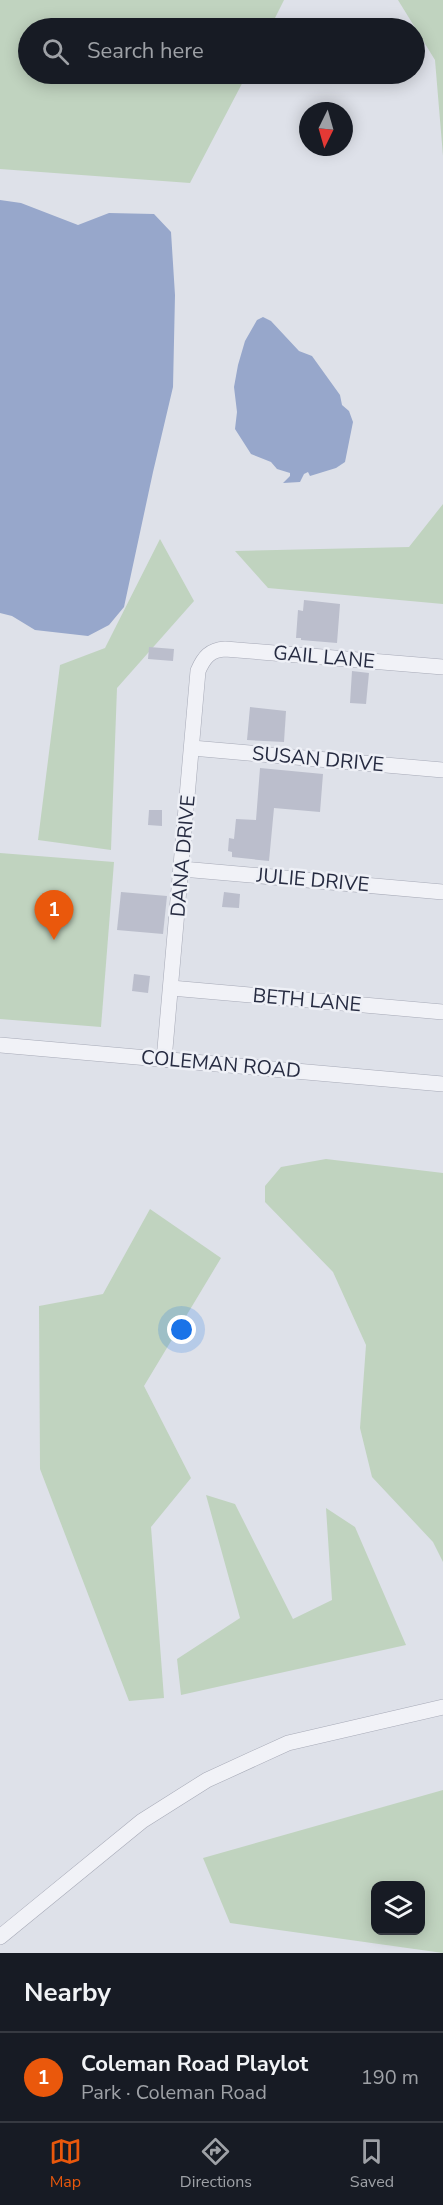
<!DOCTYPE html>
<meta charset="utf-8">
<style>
body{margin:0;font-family:"Nunito Sans",sans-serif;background:#20242c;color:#f1f3f6}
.controls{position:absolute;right:18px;bottom:18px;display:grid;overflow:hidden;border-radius:12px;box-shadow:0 3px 15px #0003}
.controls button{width:54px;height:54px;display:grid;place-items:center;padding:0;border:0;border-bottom:2px solid #363941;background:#171b24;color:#f1f3f6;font:30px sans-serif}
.compass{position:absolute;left:299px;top:102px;width:54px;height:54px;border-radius:50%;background:#171b24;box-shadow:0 3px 15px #0003;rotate:185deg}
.you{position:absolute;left:182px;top:1330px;width:21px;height:21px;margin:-15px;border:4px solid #fff;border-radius:50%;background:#1a73e8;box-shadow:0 0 0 9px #1a73e833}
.badge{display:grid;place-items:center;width:39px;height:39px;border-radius:50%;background:#ea580c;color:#fff;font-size:20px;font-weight:700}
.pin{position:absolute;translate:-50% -50px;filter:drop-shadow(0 2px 3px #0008)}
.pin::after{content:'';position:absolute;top:32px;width:21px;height:18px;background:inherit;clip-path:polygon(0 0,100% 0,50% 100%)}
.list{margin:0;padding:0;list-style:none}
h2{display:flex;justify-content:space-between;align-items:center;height:78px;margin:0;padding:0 24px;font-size:26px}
h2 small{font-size:20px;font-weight:400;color:#9ea1a6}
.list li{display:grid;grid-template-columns:39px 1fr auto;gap:18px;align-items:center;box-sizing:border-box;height:90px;padding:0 24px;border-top:2px solid #363941}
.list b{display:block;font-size:22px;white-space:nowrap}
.list p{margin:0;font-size:20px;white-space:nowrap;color:#9ea1a6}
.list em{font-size:20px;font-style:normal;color:#9ea1a6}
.icon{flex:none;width:33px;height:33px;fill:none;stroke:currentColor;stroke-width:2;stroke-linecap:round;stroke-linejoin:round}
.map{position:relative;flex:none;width:443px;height:1953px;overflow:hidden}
.search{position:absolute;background:#171b24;box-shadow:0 3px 15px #0003;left:18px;right:18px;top:18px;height:66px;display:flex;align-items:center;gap:15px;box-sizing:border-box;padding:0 21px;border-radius:33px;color:#9ea1a6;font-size:22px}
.sheet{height:168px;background:#171b24}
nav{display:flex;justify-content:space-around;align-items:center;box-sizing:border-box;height:84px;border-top:2px solid #363941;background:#171b24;font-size:16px;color:#9ea1a6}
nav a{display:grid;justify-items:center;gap:3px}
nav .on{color:#ea580c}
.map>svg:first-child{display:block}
</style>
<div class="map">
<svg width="443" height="1953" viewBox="0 0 443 1953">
<rect width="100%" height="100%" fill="#dee1e9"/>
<g fill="#c0d3bf" fill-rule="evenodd">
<path d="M 0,0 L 284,0 L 270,28 L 28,28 L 28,74 L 247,74 L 190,183 L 0,169 Z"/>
<path d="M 398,0 L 443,0 L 443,156 L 435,60 Z"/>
<path d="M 443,504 L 443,604 L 268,588 L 235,551 L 409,547 Z"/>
<path d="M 160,539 L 194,601 L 117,688 L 111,850 L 38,840 L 60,665 L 105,648 Z"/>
<path d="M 0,853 L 114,862 L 101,1027 L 0,1019 Z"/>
<path d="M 326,1159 L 443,1173 L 443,1562 L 433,1542 L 372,1477 L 360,1428 L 366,1345 L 333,1272 L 265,1202 L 265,1186 L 281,1167 Z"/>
<path d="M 150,1209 L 221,1258 L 144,1386 L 191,1478 L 151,1527 L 164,1698 L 129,1701 L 40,1469 L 39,1306 L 103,1294 Z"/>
<path d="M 206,1495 L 235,1504 L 293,1619 L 332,1600 L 326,1508 L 355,1527 L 406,1645 L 181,1695 L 177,1659 L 240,1618 Z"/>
<path d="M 443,1790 L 443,1953 L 230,1923 L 203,1858 ZM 376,1886 L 420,1886 L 420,1930 L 376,1930 Z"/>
</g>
<g fill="#97a7cb">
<path d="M 0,200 L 21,203 L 78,225 L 109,213 L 154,214 L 171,232 L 175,295 L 173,387 L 153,472 L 124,607 L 109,625 L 88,636 L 35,630 L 12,616 L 0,613 Z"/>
<path d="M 263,317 L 271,321 L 299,351 L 312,356 L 340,395 L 342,405 L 349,411 L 353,422 L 345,462 L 336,468 L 310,476 L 308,472 L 304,474 L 300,482 L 283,483 L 290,476 L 290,473 L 277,469 L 271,462 L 251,454 L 235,429 L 237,412 L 234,387 L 238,365 L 245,341 L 257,320 Z"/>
</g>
<g fill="#bbbecc">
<path d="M 304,600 L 340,604 L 337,643 L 301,640 L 301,638 L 296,638 L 298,610 L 303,611 Z"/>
<path d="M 149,647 L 174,649 L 173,661 L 148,659 Z"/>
<path d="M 352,671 L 369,673 L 366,704 L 350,703 Z"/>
<path d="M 250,707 L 286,711 L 284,742 L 247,740 Z"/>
<path d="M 260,768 L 323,774 L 320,812 L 274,808 L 269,861 L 232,857 L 232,852 L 228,851 L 229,838 L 234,839 L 236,819 L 256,820 Z"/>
<path d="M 149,810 L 162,810 L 162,826 L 148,825 Z"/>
<path d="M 121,892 L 167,896 L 163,934 L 117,930 Z"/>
<path d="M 224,892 L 240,894 L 239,908 L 222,907 Z"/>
<path d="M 134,974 L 150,976 L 148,993 L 132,991 Z"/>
</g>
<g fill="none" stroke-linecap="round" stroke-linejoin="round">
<defs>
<g id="minor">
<path d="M 192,748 L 443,770"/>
<path d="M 182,869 L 443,892"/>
<path d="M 171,988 L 443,1012"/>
<path d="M 0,1045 L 443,1084"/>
<path d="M 164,1060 L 198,671 C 204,657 210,650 225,649 L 443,667"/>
<path d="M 0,1937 L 142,1821 L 207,1780 L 288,1743 L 443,1707"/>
</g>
</defs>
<use href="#minor" stroke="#a7aab7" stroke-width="16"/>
<use href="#minor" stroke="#f1f2f7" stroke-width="15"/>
</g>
<g text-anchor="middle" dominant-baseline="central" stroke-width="5" stroke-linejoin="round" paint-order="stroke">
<g font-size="20" fill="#262b41" stroke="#eef0f6">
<text transform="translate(324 657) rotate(5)">GAIL LANE</text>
<text transform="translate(318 759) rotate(5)">SUSAN DRIVE</text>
<text transform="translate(183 856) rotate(-85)">DANA DRIVE</text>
<text transform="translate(313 880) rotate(5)">JULIE DRIVE</text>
<text transform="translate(307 1000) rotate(5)">BETH LANE</text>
<text transform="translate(221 1064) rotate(5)">COLEMAN ROAD</text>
</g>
</g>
</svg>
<div class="controls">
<button><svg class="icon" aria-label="layers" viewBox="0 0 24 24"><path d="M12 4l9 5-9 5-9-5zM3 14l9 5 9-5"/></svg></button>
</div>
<svg class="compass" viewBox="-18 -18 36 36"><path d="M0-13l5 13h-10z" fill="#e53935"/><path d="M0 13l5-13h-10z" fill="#9ea1a6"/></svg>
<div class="you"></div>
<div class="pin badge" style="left:54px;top:940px">1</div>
<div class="search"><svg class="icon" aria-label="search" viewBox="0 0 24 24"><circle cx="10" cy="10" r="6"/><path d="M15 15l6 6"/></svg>Search here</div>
</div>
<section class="sheet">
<h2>Nearby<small></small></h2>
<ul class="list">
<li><span class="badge">1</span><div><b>Coleman Road Playlot</b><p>Park · Coleman Road</p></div><em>190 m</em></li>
</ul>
</section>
<nav>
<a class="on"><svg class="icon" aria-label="map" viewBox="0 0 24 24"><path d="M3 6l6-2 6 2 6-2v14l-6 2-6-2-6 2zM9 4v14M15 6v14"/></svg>Map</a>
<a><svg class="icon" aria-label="directions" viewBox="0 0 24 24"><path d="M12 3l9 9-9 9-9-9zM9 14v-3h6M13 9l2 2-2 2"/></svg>Directions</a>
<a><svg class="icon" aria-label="saved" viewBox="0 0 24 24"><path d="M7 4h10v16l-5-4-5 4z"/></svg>Saved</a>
</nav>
